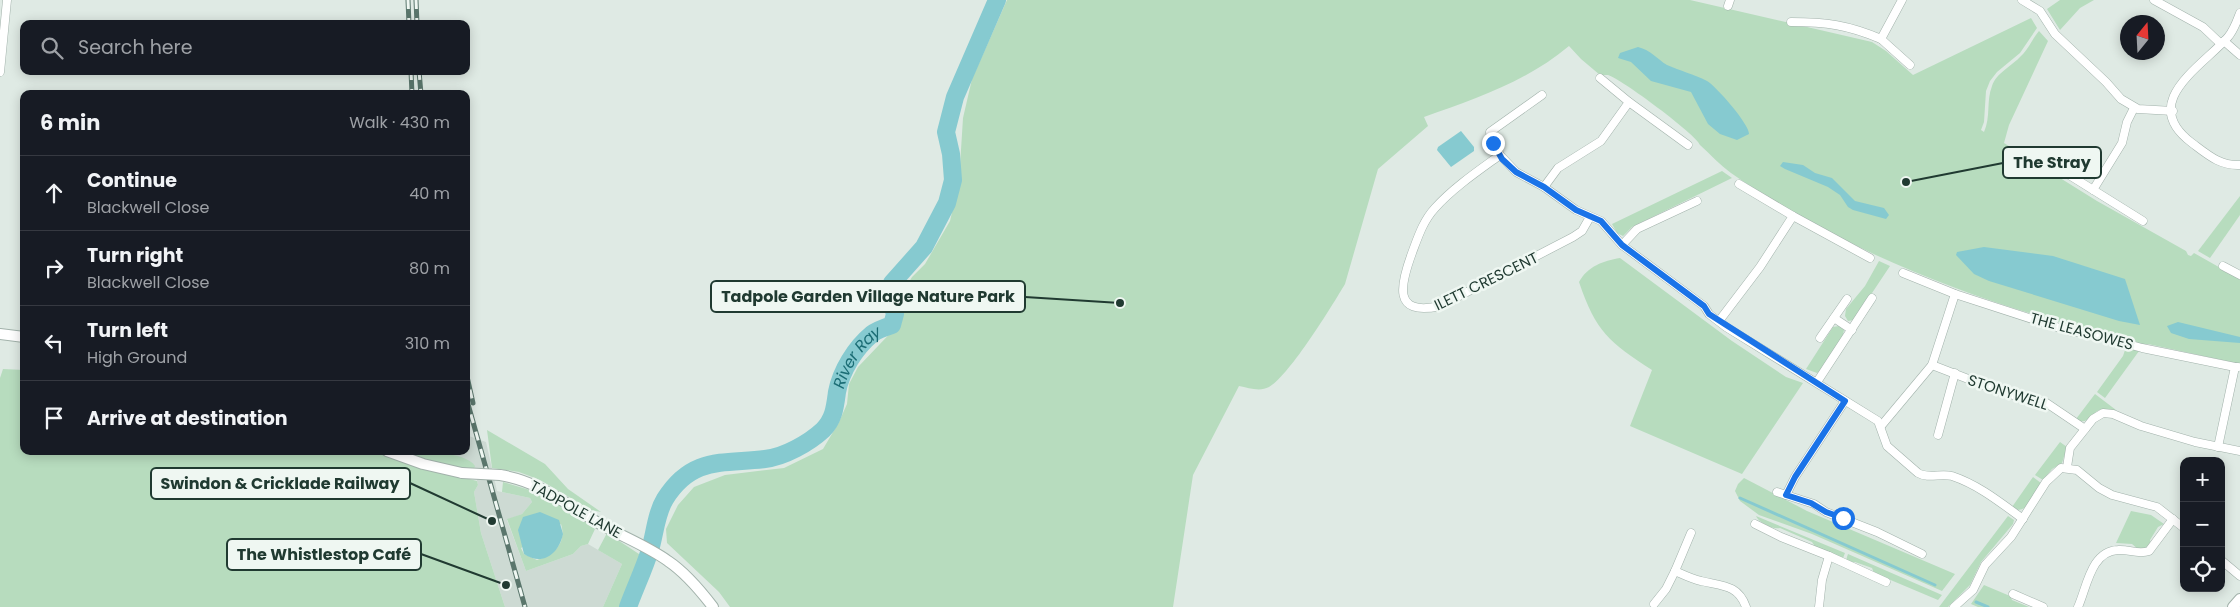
<!DOCTYPE html>
<meta charset="utf-8">
<style>
body{margin:0;font-family:Poppins,sans-serif;background:#242831;color:#f1f3f6}
.controls{position:absolute;right:15px;bottom:15px;display:grid;overflow:hidden;border-radius:10px;box-shadow:0 2px 12px #0003}
.controls button{width:45px;height:45px;display:grid;place-items:center;padding:0;border:0;border-bottom:1px solid #363941;background:#171b24;color:#f1f3f6;font:25px sans-serif}
.compass{position:absolute;left:2120px;top:15px;width:45px;height:45px;border-radius:50%;background:#171b24;box-shadow:0 2px 12px #0003;rotate:18deg}
.stop{position:absolute;width:15px;height:15px;margin:-11px;border:4px solid #1a73e8;border-radius:50%;background:#fff}
.stop.end{background:#1a73e8;border-color:#fff;box-shadow:0 1px 5px #0008}
.list{margin:0;padding:0;list-style:none}
h2{display:flex;justify-content:space-between;align-items:center;height:65px;margin:0;padding:0 20px;font-size:21px}
h2 small{font-size:16px;font-weight:400;color:#9ea1a6}
.list li{display:grid;grid-template-columns:32px 1fr auto;gap:15px;align-items:center;box-sizing:border-box;height:75px;padding:0 20px;border-top:1px solid #363941}
.list b{display:block;font-size:19px;white-space:nowrap}
.list p{margin:0;font-size:16px;white-space:nowrap;color:#9ea1a6}
.list em{font-size:16px;font-style:normal;color:#9ea1a6}
.icon{flex:none;width:28px;height:28px;fill:none;stroke:currentColor;stroke-width:2;stroke-linecap:round;stroke-linejoin:round}
.map{position:relative;flex:none;width:2240px;height:607px;overflow:hidden}
.search{position:absolute;background:#171b24;box-shadow:0 2px 12px #0003;left:20px;top:20px;width:450px;height:55px;display:flex;align-items:center;gap:12px;box-sizing:border-box;padding:0 18px;border-radius:10px;color:#9ea1a6;font-size:19px}
.panel{position:absolute;background:#171b24;box-shadow:0 2px 12px #0003;left:20px;top:90px;width:450px;height:365px;border-radius:10px}
.map>svg:first-child{display:block}
</style>
<div class="map">
<svg width="2240" height="607" viewBox="0 0 2240 607">
<rect width="100%" height="100%" fill="#dfeae4"/>
<path fill="#cddad3" d="M 466,435 L 486,442 L 497,491 L 530,498 L 532,502 L 522,514 L 507,520 L 526,571 L 573,554 L 581,546 L 588,544 L 622,564 L 603,607 L 505,607 L 481,533 L 474,492 L 478,485 L 474,469 L 401,451 L 466,451 Z"/>
<g fill="#b7dcbe" fill-rule="evenodd">
<path d="M 1007,0 L 1690,0 L 1872,42 L 1886,51 L 1913,75 L 2031,18 L 2037,28 L 2020,53 L 1997,72 L 1990,81 L 1986,91 L 1984,122 L 1981,130 L 1984,132 C 1991,117 1986,101 1992,86 C 1996,73 2012,66 2021,56 C 2029,49 2032,39 2039,31 L 2048,41 L 2009,125 L 2004,143 L 2097,201 L 2186,251 L 2188,255 L 2191,256 L 2194,253 L 2240,279 L 2240,364 L 2148,344 L 2141,345 L 2135,341 C 2124,339 2071,329 2066,324 C 1949,291 1831,243 1731,173 C 1720,165 1710,154 1700,145 C 1697,135 1620,78 1608,75 C 1607,75 1601,75 1600,75 L 1581,59 L 1569,46 C 1526,82 1475,99 1424,117 L 1428,126 L 1378,169 L 1345,284 C 1332,306 1289,376 1269,387 C 1260,392 1249,388 1239,386 L 1193,475 L 1173,607 L 730,607 L 719,592 L 667,543 L 666,529 L 678,505 L 694,487 L 725,475 L 784,468 L 823,449 L 839,422 L 847,404 L 849,384 L 858,367 L 900,323 L 906,305 L 906,287 L 912,277 L 925,264 L 950,221 L 959,182 L 963,118 L 972,79 Z"/>
<path d="M 2060,0 L 2094,0 L 2080,8 L 2060,30 L 2047,9 Z"/>
<path d="M 1722,171 L 1732,178 L 1632,227 L 1623,236 L 1617,233 L 1612,224 Z"/>
<path d="M 2240,196 L 2240,215 L 2210,258 L 2198,251 Z"/>
<path d="M 1620,258 L 1732,341 L 1786,377 L 1803,383 L 1742,474 L 1630,426 L 1652,370 C 1609,342 1596,332 1579,282 C 1588,266 1603,261 1620,258 Z"/>
<path d="M 1879,261 L 1890,266 L 1854,320 L 1848,321 L 1845,316 L 1846,309 L 1865,286 Z"/>
<path d="M 1839,326 L 1844,330 L 1842,339 L 1819,372 L 1817,373 L 1806,369 L 1833,327 Z"/>
<path d="M 2126,347 L 2139,351 L 2105,398 L 2097,392 L 2123,356 Z"/>
<path d="M 3,369 L 24,370 L 24,451 L 376,451 L 407,463 L 477,481 L 478,485 L 474,492 L 481,533 L 505,607 L 0,607 L 0,378 Z"/>
<path d="M 2095,394 L 2116,410 L 2099,410 C 2090,415 2087,426 2076,419 Z"/>
<path d="M 487,430 L 545,464 L 568,489 L 601,512 L 591,510 L 540,480 L 519,472 L 492,468 Z"/>
<path d="M 2060,442 L 2067,447 L 2062,463 L 2052,469 L 2043,480 L 2035,475 Z"/>
<path d="M 401,451 C 418,451 465,451 475,466 L 474,469 C 449,467 424,461 401,451 Z"/>
<path d="M 2033,477 L 2041,483 C 2034,493 2027,518 2012,507 Z"/>
<path d="M 1744,478 L 1807,511 L 1955,574 L 1942,591 L 1812,534 L 1759,515 L 1740,501 L 1735,491 L 1738,484 Z"/>
<path d="M 503,482 L 553,497 L 595,529 L 588,544 L 581,546 L 573,554 L 526,571 L 507,519 L 522,514 L 532,502 L 530,498 L 502,492 ZM 561,524 C 567,543 554,555 537,560 L 524,554 L 521,548 Z"/>
<path d="M 2131,511 L 2151,515 L 2164,524 L 2158,527 L 2150,540 L 2151,544 L 2146,549 L 2138,549 L 2132,544 L 2116,543 Z"/>
<path d="M 1756,516 L 1845,553 L 1843,558 L 1816,548 L 1812,542 L 1780,528 C 1773,530 1758,522 1756,516 Z"/>
<path d="M 2008,516 L 2014,520 L 2013,524 L 1981,562 L 1970,585 L 1948,607 L 1939,607 Z"/>
<path d="M 607,533 L 639,554 L 640,563 L 622,607 L 603,607 L 622,564 L 598,550 Z"/>
<path d="M 1848,554 L 1942,595 L 1938,600 L 1874,573 L 1872,568 L 1855,562 L 1850,563 L 1846,560 Z"/>
<path d="M 1984,585 L 2010,596 L 2012,600 L 2029,607 L 1978,607 L 1971,604 Z"/>
</g>
<g fill="#86cad0">
<path d="M 1638,47 C 1651,50 1657,59 1667,65 C 1680,71 1694,74 1707,81 C 1716,86 1750,125 1749,134 L 1737,140 L 1720,134 L 1708,124 L 1691,92 L 1651,81 L 1631,62 L 1618,58 L 1620,53 Z"/>
<path d="M 1461,131 L 1474,147 L 1474,151 L 1451,167 L 1437,150 L 1438,147 Z"/>
<path d="M 1783,162 L 1803,165 L 1815,173 L 1832,178 L 1855,201 L 1884,208 L 1889,215 L 1886,219 L 1853,210 L 1848,207 L 1840,195 L 1828,187 L 1785,169 L 1780,166 Z"/>
<path d="M 1984,247 L 2053,256 L 2125,279 L 2140,325 L 2119,321 L 1989,281 L 1974,274 L 1956,255 L 1957,252 Z"/>
<path d="M 2178,322 L 2240,337 L 2240,343 L 2189,339 L 2171,333 L 2167,326 Z"/>
<path d="M 540,512 L 559,520 L 563,534 C 559,553 543,567 524,554 L 518,530 L 523,517 Z"/>
</g>
<g fill="none" stroke-linecap="round" stroke-linejoin="round">
<g stroke="#86cad0" stroke-width="3">
<path d="M 1740,498 L 1935,585"/>
<path d="M 1976,602 L 1988,607"/>
</g>
<path stroke="#86cad0" stroke-width="18" id="s1" d="M 628,607 C 635,588 644,569 650,550 C 655,533 656,514 665,499 C 692,456 723,464 765,459 C 784,457 809,443 823,430 C 834,419 835,407 837,392 C 841,371 855,348 872,334 C 877,330 886,327 892,325 L 895,314 L 889,295 L 892,283 L 924,247 L 947,203 L 953,180 L 951,154 L 946,132 L 955,97 L 997,0"/>
<defs>
<g id="minor">
<path d="M 1902,0 L 1881,39 L 1910,65"/>
<path d="M 2022,0 L 2040,11 L 2055,34 L 2106,82 L 2121,99 L 2138,109 L 2173,111"/>
<path d="M 2154,0 L 2203,27 L 2221,44"/>
<path d="M 1728,6 L 1730,0"/>
<path d="M 2240,13 C 2237,21 2234,30 2228,37 C 2203,66 2137,102 2192,143 C 2208,155 2220,166 2240,165"/>
<path d="M 1791,22 C 1826,22 1848,25 1881,39"/>
<path d="M 2224,41 L 2240,55"/>
<path d="M 0,72 L 7,0"/>
<path d="M 1600,78 L 1629,102"/>
<path d="M 1542,95 L 1490,132 L 1491,139 L 1500,155 L 1516,172 L 1544,187 L 1576,210 L 1601,221 L 1622,245 L 1704,306 L 1709,314 L 1726,327 L 1878,421 L 1887,446 L 1918,473 C 1928,479 1941,473 1952,476 C 1979,485 2001,503 2023,519"/>
<path d="M 1500,155 C 1478,171 1453,188 1435,208 C 1423,221 1418,237 1412,253 C 1401,283 1391,317 1440,306 L 1573,237 L 1582,231 L 1590,217"/>
<path d="M 2053,163 L 2058,168 L 2143,221"/>
<path d="M 1544,187 L 1558,168 L 1601,141 L 1629,102 L 1688,145"/>
<path d="M 2093,190 L 2122,143 L 2127,122 L 2134,108"/>
<path d="M 1793,216 L 1870,258"/>
<path d="M 1622,245 L 1637,229 L 1697,201"/>
<path d="M 2223,266 L 2240,275"/>
<path d="M 1903,273 L 1955,294 L 2072,332 L 2085,332 L 2142,348 L 2235,367"/>
<path d="M 1834,318 L 1852,330"/>
<path d="M 1719,321 L 1760,267 L 1793,216 L 1739,184"/>
<path d="M 1820,338 L 1847,299"/>
<path d="M 1932,365 L 1994,389 L 2032,401 L 2045,402 L 2085,429"/>
<path d="M 1817,382 L 1872,298"/>
<path d="M 1845,401 L 1795,477 L 1786,495 L 1814,504 L 1826,512 L 1877,532 L 1922,554"/>
<path d="M 1881,426 L 1932,365 L 1955,294"/>
<path d="M 1938,435 L 1955,373"/>
<path d="M 2218,447 L 2235,367 L 2238,367"/>
<path d="M 2067,467 L 2070,448 L 2093,419 L 2103,413 L 2113,414 L 2141,426 L 2195,442 L 2240,451"/>
<path d="M 1777,492 L 1786,495"/>
<path d="M 1755,524 L 1781,537 L 1829,556 L 1822,580 L 1819,607"/>
<path d="M 1691,533 L 1675,571 C 1684,575 1692,579 1701,581 C 1721,586 1738,584 1746,607"/>
<path d="M 1829,556 L 1886,582"/>
<path d="M 2221,560 L 2240,576"/>
<path d="M 2013,594 L 2043,607"/>
<path d="M 1654,604 L 1666,589 L 1675,571"/>
<path d="M 1954,607 L 1973,590 L 1985,565 L 2011,537 L 2046,482 L 2061,468 L 2077,470 L 2099,488 L 2112,495 L 2157,507 L 2184,528"/>
<path d="M 2078,607 C 2087,587 2091,551 2118,550 C 2129,549 2138,555 2149,551 L 2173,519"/>
</g>
<g id="tertiary">
<path d="M 0,334 L 24,337"/>
<path d="M 387,451 L 423,464 L 462,473"/>
<path d="M 500,475 C 538,481 563,502 595,521 C 618,535 646,545 668,561 C 686,573 700,590 713,607"/>
<path d="M 2233,607 L 2240,599"/>
</g>
</defs>
<use href="#minor" stroke="#a2b2ab" stroke-width="9"/>
<use href="#tertiary" stroke="#a2b2ab" stroke-width="12"/>
<use href="#minor" stroke="#fff" stroke-width="8"/>
<use href="#tertiary" stroke="#fff" stroke-width="10"/>
<defs>
<g id="rail">
<path d="M 408,0 L 409,24"/>
<path d="M 416,0 L 417,24"/>
<path d="M 411,71 L 412,94"/>
<path d="M 419,71 L 421,94"/>
<path d="M 466,372 L 473,403"/>
<path d="M 466,397 L 525,607"/>
</g>
</defs>
<use href="#rail" stroke="#5a766c" stroke-width="5"/>
<use href="#rail" stroke="#eff7f2" stroke-width="3" stroke-dasharray="9" stroke-linecap="butt"/>
<defs>
<path id="tertiary-bridge" d="M 462,473 L 500,475"/>
</defs>
<use href="#tertiary-bridge" stroke="#a2b2ab" stroke-width="12" stroke-linecap="butt"/>
<use href="#tertiary-bridge" stroke="#fff" stroke-width="10"/>
</g>
<g fill="none" stroke-linecap="round" stroke-linejoin="round">
<path stroke="#1a73e8" stroke-width="6" d="M 1493,143 L 1502,159 L 1516,172 L 1544,187 L 1576,210 L 1601,221 L 1622,245 L 1704,306 L 1709,314 L 1845,401 L 1795,477 L 1786,495 L 1811,503 L 1826,512 L 1843,518"/>
</g>
<g text-anchor="middle" dominant-baseline="central" stroke-width="5" stroke-linejoin="round" paint-order="stroke">
<g font-size="15" fill="#203a31" stroke="#eff7f2">
<text transform="translate(1486 281) rotate(-26)">ILETT CRESCENT</text>
<text transform="translate(2082 331) rotate(15)">THE LEASOWES</text>
<text transform="translate(2008 392) rotate(18)">STONYWELL</text>
<text transform="translate(576 509) rotate(29)">TADPOLE LANE</text>
</g>
<g font-size="16" font-style="italic" fill="#1b6d75" stroke="#eff7f2">
<text stroke="none"><textPath href="#s1" startOffset="376">River Ray</textPath></text>
</g>
</g>
<path fill="none" stroke="#203a31" stroke-width="2" d="M1906 182L2003 163M1120 303L1025 297M492 521L410 483M506 585L421 554"/>
<g fill="#203a31" stroke="#eff7f2" stroke-width="2">
<circle cx="1906" cy="182" r="5"/>
<circle cx="1120" cy="303" r="5"/>
<circle cx="492" cy="521" r="5"/>
<circle cx="506" cy="585" r="5"/>
</g>
<g fill="#eff7f2" stroke="#203a31" stroke-width="2">
<rect x="2003" y="147" width="98" height="31" rx="5"/>
<rect x="711" y="281" width="314" height="31" rx="5"/>
<rect x="151" y="468" width="259" height="31" rx="5"/>
<rect x="227" y="539" width="194" height="31" rx="5"/>
</g>
<g font-size="16" text-anchor="middle" font-weight="bold" fill="#203a31">
<text x="2052" y="168">The Stray</text>
<text x="868" y="302">Tadpole Garden Village Nature Park</text>
<text x="280" y="489">Swindon &amp; Cricklade Railway</text>
<text x="324" y="560">The Whistlestop Café</text>
</g>
</svg>
<div class="controls">
<button>+</button>
<button>−</button>
<button><svg class="icon" aria-label="locate" viewBox="0 0 24 24"><circle cx="12" cy="12" r="6"/><path d="M12 2v4M12 18v4M2 12h4M18 12h4"/></svg></button>
</div>
<svg class="compass" viewBox="-18 -18 36 36"><path d="M0-13l5 13h-10z" fill="#e53935"/><path d="M0 13l5-13h-10z" fill="#9ea1a6"/></svg>
<div class="stop" style="left:1843px;top:518px"></div>
<div class="stop end" style="left:1493px;top:143px"></div>
<div class="search"><svg class="icon" aria-label="search" viewBox="0 0 24 24"><circle cx="10" cy="10" r="6"/><path d="M15 15l6 6"/></svg>Search here</div>
<section class="panel">
<h2>6 min<small>Walk · 430 m</small></h2>
<ul class="list">
<li><svg class="icon" aria-label="ahead" viewBox="0 0 24 24"><path d="M12 20V5M6 11l6-6 6 6"/></svg><div><b>Continue</b><p>Blackwell Close</p></div><em>40 m</em></li>
<li><svg class="icon" aria-label="right" viewBox="0 0 24 24"><path d="M7 20v-9h11M14 6l5 5-5 5"/></svg><div><b>Turn right</b><p>Blackwell Close</p></div><em>80 m</em></li>
<li><svg class="icon" aria-label="left" viewBox="0 0 24 24"><path d="M17 20v-9H6M10 6l-5 5 5 5"/></svg><div><b>Turn left</b><p>High Ground</p></div><em>310 m</em></li>
<li><svg class="icon" aria-label="arrive" viewBox="0 0 24 24"><path d="M6 21V4h12l-3 4 3 4H6"/></svg><div><b>Arrive at destination</b></div></li>
</ul>
</section>
</div>
